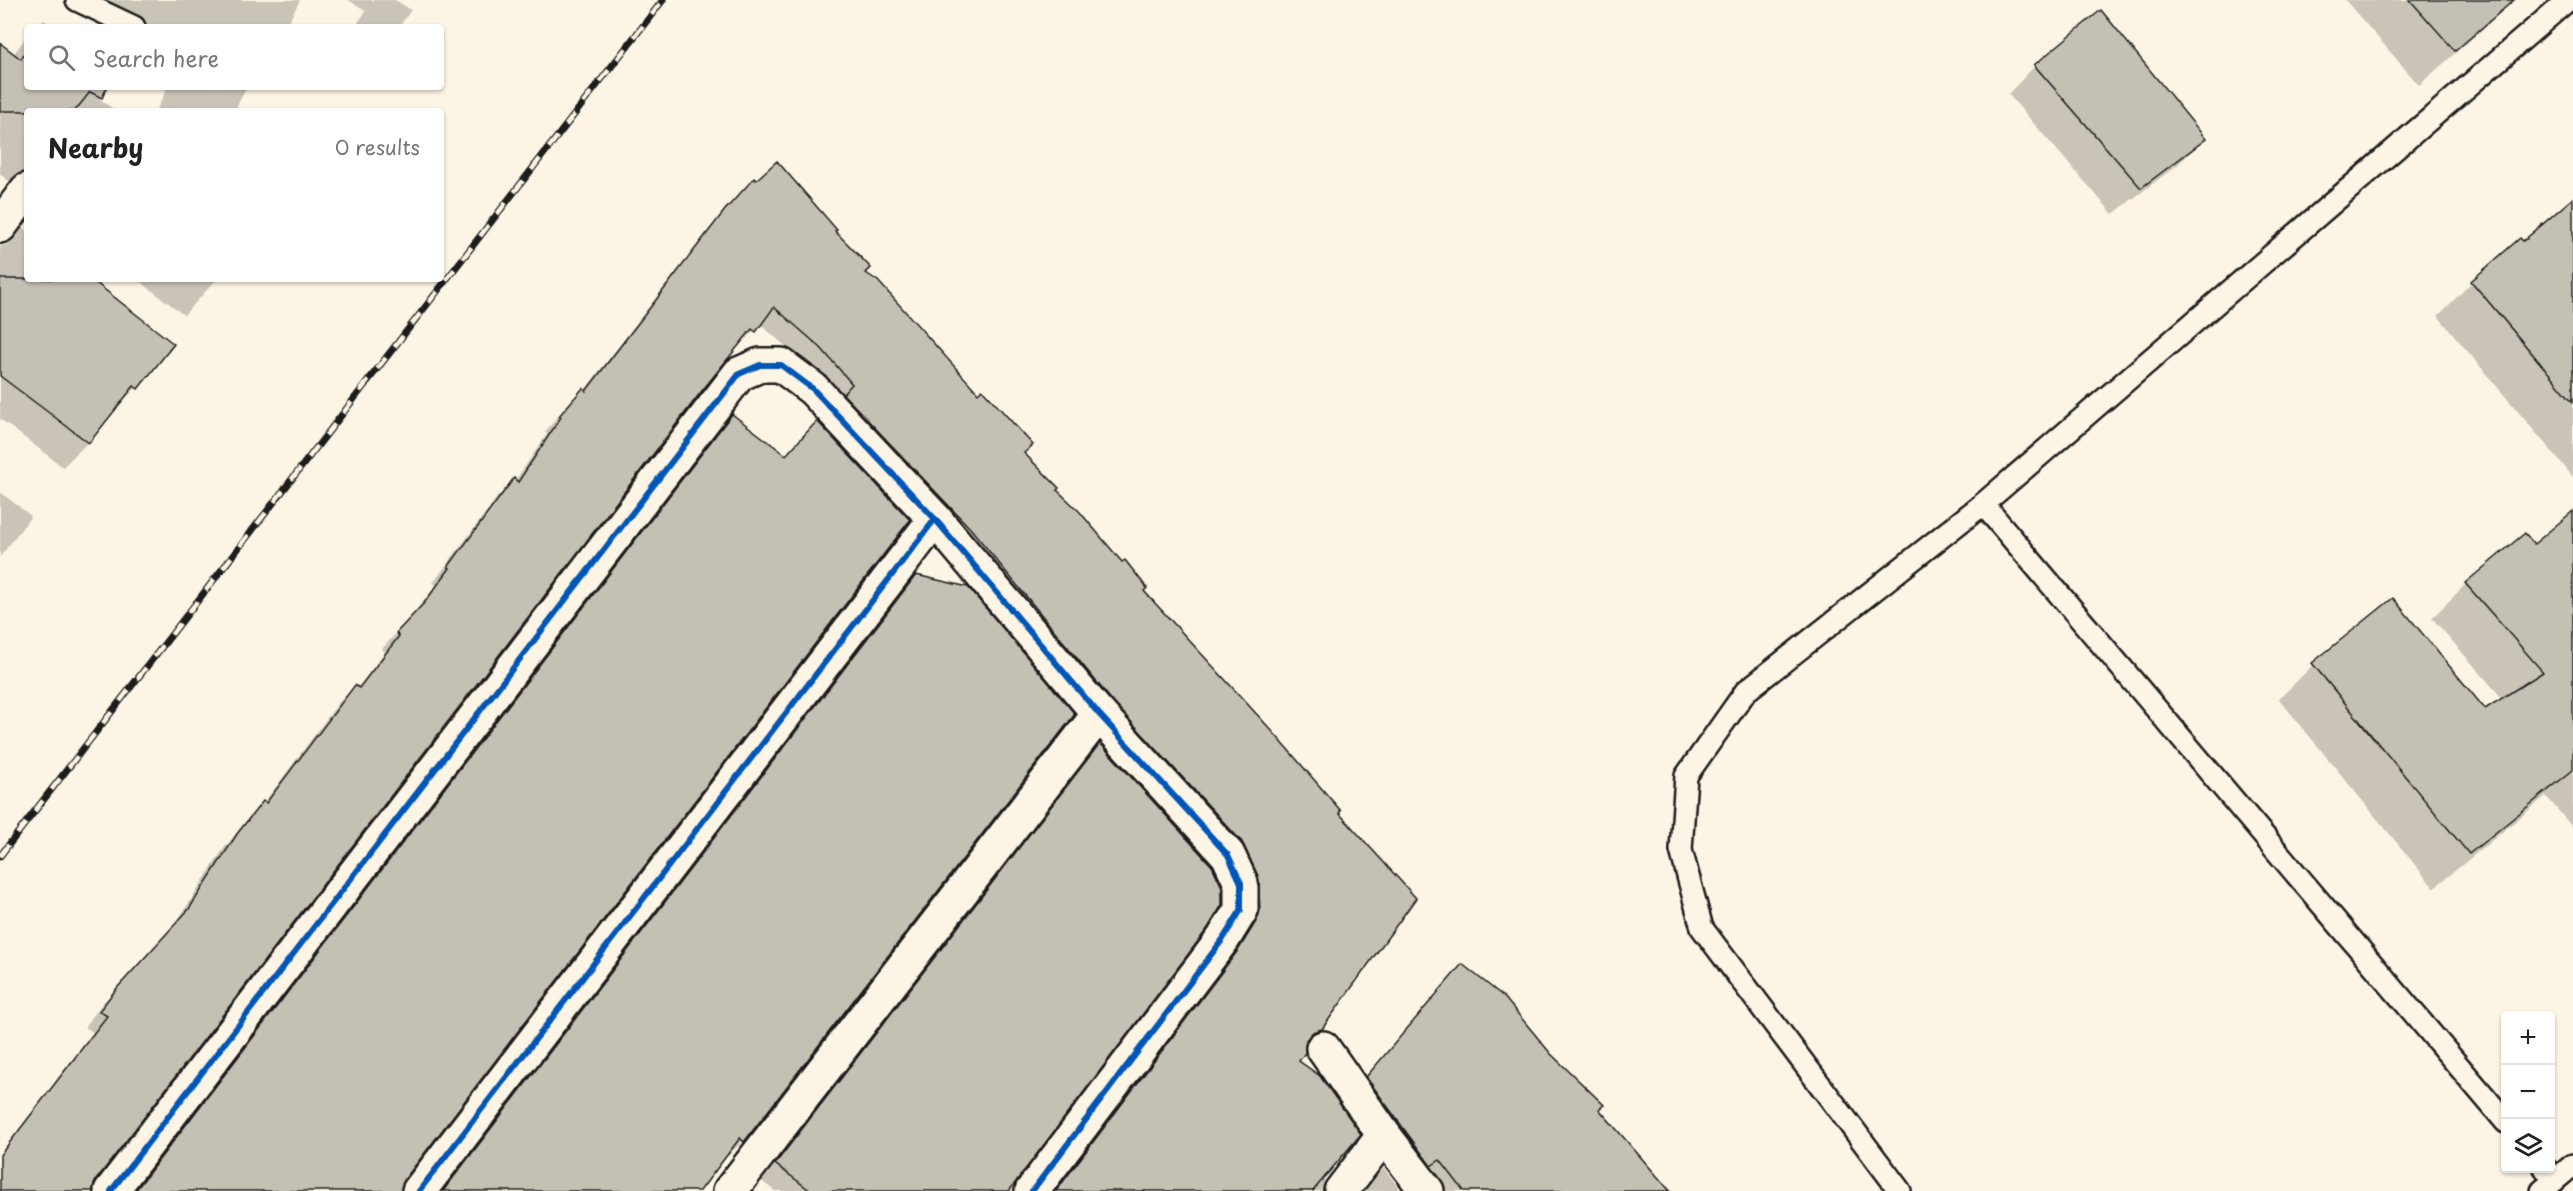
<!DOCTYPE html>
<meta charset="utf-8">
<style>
body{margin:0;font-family:"Playpen Sans",sans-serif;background:#f2f2f2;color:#222}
.controls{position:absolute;right:18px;bottom:18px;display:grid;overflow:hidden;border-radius:6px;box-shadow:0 2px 4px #0004}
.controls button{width:54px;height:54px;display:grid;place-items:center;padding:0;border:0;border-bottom:2px solid #e0e0e0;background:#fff;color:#222;font:30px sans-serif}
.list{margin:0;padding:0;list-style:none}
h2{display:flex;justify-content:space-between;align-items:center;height:78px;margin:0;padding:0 24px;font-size:26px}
h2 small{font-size:20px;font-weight:400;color:#767676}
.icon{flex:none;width:33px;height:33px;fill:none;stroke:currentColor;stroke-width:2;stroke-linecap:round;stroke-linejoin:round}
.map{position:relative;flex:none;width:2573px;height:1191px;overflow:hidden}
.search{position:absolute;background:#fff;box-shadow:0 2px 4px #0004;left:24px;top:24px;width:420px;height:66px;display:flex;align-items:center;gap:15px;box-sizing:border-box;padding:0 21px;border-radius:6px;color:#767676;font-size:22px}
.panel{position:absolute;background:#fff;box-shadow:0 2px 4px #0004;left:24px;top:108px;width:420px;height:174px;border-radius:6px}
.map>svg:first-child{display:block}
</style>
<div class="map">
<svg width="2573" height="1191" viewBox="0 0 2573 1191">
<rect width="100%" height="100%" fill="#fcf5e5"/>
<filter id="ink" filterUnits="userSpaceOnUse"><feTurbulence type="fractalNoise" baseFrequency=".0167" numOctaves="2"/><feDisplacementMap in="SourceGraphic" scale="12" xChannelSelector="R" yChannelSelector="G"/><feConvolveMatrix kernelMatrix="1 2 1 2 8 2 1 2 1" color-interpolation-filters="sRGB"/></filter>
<g filter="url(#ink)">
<g fill="#0003">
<path d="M 107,0 L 300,0 L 286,27 L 106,27 L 96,21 Z"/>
<path d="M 348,0 L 395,0 L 411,10 L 399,27 L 355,27 L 366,11 Z"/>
<path d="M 2345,0 L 2513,0 L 2484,28 L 2419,85 Z"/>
<path d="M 43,20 L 57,27 L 36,27 Z"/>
<path d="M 27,36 L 27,87 L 106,87 L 100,99 L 116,111 L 27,111 L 27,195 L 0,174 L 0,44 L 13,55 Z"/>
<path d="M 2035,66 L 2204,139 L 2176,166 L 2113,214 L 2008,94 Z"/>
<path d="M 168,87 L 247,87 L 234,111 L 156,111 Z"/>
<path d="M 739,195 L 833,231 L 864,273 L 1337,813 L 1321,1028 L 1304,1045 L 1297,1061 L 1359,1134 L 1325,1179 L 1321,1191 L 1053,1191 L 1223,968 L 1242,937 L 1243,892 L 805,363 L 760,324 L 739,346 L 737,345 L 95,1179 L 91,1191 L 0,1191 L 0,1154 L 93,1032 L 85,1027 L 101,1005 L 174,926 L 222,851 L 248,818 L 264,803 L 339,702 L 355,687 L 357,688 L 385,652 L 382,649 L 409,619 L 436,585 L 433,583 L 498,496 L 515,481 L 547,434 L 545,432 L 567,405 L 584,391 L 710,228 Z"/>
<path d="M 2573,199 L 2573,477 L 2438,316 L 2472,282 L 2523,243 Z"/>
<path d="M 23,228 L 27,231 L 27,279 L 88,279 L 172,344 L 136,388 L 111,412 L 88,442 L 63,467 L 0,419 L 0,246 L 7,245 Z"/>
<path d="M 137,279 L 217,279 L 184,315 Z"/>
<path d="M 732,416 L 399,1191 L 133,1191 L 716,432 Z"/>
<path d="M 0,492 L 31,516 L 0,557 Z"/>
<path d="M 2573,513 L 2573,828 L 2546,796 L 2434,888 L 2279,699 L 2313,665 L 2392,600 L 2484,711 L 2503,699 L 2432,618 L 2466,584 L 2534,546 Z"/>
<path d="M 916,577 L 743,1141 L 728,1156 L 726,1155 L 712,1176 L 697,1191 L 445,1191 L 906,591 L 902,591 Z"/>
<path d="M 900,592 L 901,592 L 441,1191 Z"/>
<path d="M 1100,745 L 1012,1191 L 775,1191 L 760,1180 L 1085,760 Z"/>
<path d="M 1447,982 L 1598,1109 L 1661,1183 L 1664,1181 L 1672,1191 L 1424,1191 L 1352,1094 Z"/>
<path d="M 1384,1168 L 1401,1191 L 1363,1191 L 1369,1183 Z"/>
</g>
<g fill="#c4c0b3" stroke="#1c1c1c" stroke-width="1.5">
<path d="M 2410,0 L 2514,0 L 2455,51 Z"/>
<path d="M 2101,10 L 2206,139 L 2141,188 L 2034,65 Z"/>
<path d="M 0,43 L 21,59 L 27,48 L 27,87 L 107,87 L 102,98 L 90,92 L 75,111 L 0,111 Z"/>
<path d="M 777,161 L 837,230 L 835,231 L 871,268 L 866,273 L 878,281 L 978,393 L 982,389 L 1033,445 L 1024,453 L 1059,488 L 1057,490 L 1079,511 L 1122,562 L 1125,560 L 1147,588 L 1144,591 L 1273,732 L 1341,811 L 1339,813 L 1416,898 L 1322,1029 L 1313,1032 L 1306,1040 L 1305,1053 L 1299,1061 L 1320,1076 L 1361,1134 L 1313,1191 L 1056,1191 L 1239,949 L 1257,920 L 1260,911 L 1258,876 L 1242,842 L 1113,702 L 970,528 L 843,394 L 852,384 L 821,348 L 774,307 L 756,332 L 752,329 L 701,392 L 96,1180 L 93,1191 L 0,1191 L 0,1155 L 107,1016 L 99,1011 L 117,988 L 189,909 L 237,834 L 263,801 L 266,803 L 355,685 L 359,688 L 399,636 L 396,633 L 425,602 L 450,568 L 448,567 L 514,478 L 518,482 L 561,417 L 559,416 L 583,388 L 586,391 L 725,210 L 754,178 L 756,180 Z"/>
<path d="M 2573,198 L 2573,402 L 2471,281 L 2520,238 L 2523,241 Z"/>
<path d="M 0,279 L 91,279 L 174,344 L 138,389 L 134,386 L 89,443 L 0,376 Z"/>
<path d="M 732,414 L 786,455 L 817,421 L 910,520 L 404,1180 L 401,1191 L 135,1191 Z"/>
<path d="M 2573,511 L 2573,770 L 2469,854 L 2312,663 L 2393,598 L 2485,709 L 2543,672 L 2465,583 L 2525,533 L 2534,544 Z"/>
<path d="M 916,575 L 968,587 L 1075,714 L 744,1142 L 740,1138 L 700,1191 L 443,1191 Z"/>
<path d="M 1100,743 L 1212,866 L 1222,887 L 1222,905 L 1208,928 L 1009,1191 L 811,1191 L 775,1164 Z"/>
<path d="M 1462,964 L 1504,997 L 1551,1054 L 1604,1105 L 1599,1109 L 1670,1191 L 1464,1191 L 1440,1160 L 1431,1166 L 1366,1077 Z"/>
</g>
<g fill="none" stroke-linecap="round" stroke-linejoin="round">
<defs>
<g id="service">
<path d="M 77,0 L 134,27"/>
<path d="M 1983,504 L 2568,0"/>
<path d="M 2555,1180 L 2573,1165"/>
<path d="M 1900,1191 L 1702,928 L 1681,850 L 1686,776 L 1746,691 L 1983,504 L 2506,1122"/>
<path d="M 2542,1191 L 2555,1180 L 2545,1168"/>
</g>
<g id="minor">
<path d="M 0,226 L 27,190"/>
<path d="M 1323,1048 L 1384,1135 L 1427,1191"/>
<path d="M 111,1191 L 739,374 L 760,365 L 781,365 L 813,389 L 935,519 L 1099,714 L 1228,855 L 1241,883 L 1241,910 L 1223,939 L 1032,1191"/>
<path d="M 419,1191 L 935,519"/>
<path d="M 730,1191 L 1099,714"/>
<path d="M 1341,1191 L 1384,1135"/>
</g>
</defs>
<use href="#service" stroke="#1c1c1c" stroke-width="26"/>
<use href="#minor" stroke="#1c1c1c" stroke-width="38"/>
<use href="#service" stroke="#fcf5e5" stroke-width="21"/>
<use href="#minor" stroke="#fcf5e5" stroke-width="33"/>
<defs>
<path id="rail" d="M 0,856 L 663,0"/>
</defs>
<use href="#rail" stroke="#1c1c1c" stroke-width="7"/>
<use href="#rail" stroke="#fcf5e5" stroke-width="4.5" stroke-dasharray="14" stroke-linecap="butt"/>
<defs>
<g id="cycleway">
<path d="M 111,1191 L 739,374 L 760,365 L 781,365 L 813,389 L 935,519 L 1099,714 L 1228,855 L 1241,883 L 1241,910 L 1223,939 L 1032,1191"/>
<path d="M 419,1191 L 935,519"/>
</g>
</defs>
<use href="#cycleway" stroke="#fcf5e5" stroke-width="10"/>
<use href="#cycleway" stroke="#0057b8" stroke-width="6"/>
</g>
</g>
</svg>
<div class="controls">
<button>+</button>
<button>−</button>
<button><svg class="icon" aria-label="layers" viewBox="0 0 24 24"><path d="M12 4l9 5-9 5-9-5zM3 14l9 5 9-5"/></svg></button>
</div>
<div class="search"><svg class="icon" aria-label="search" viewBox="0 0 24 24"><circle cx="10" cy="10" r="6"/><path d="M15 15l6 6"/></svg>Search here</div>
<section class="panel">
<h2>Nearby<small>0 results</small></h2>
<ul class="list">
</ul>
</section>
</div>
